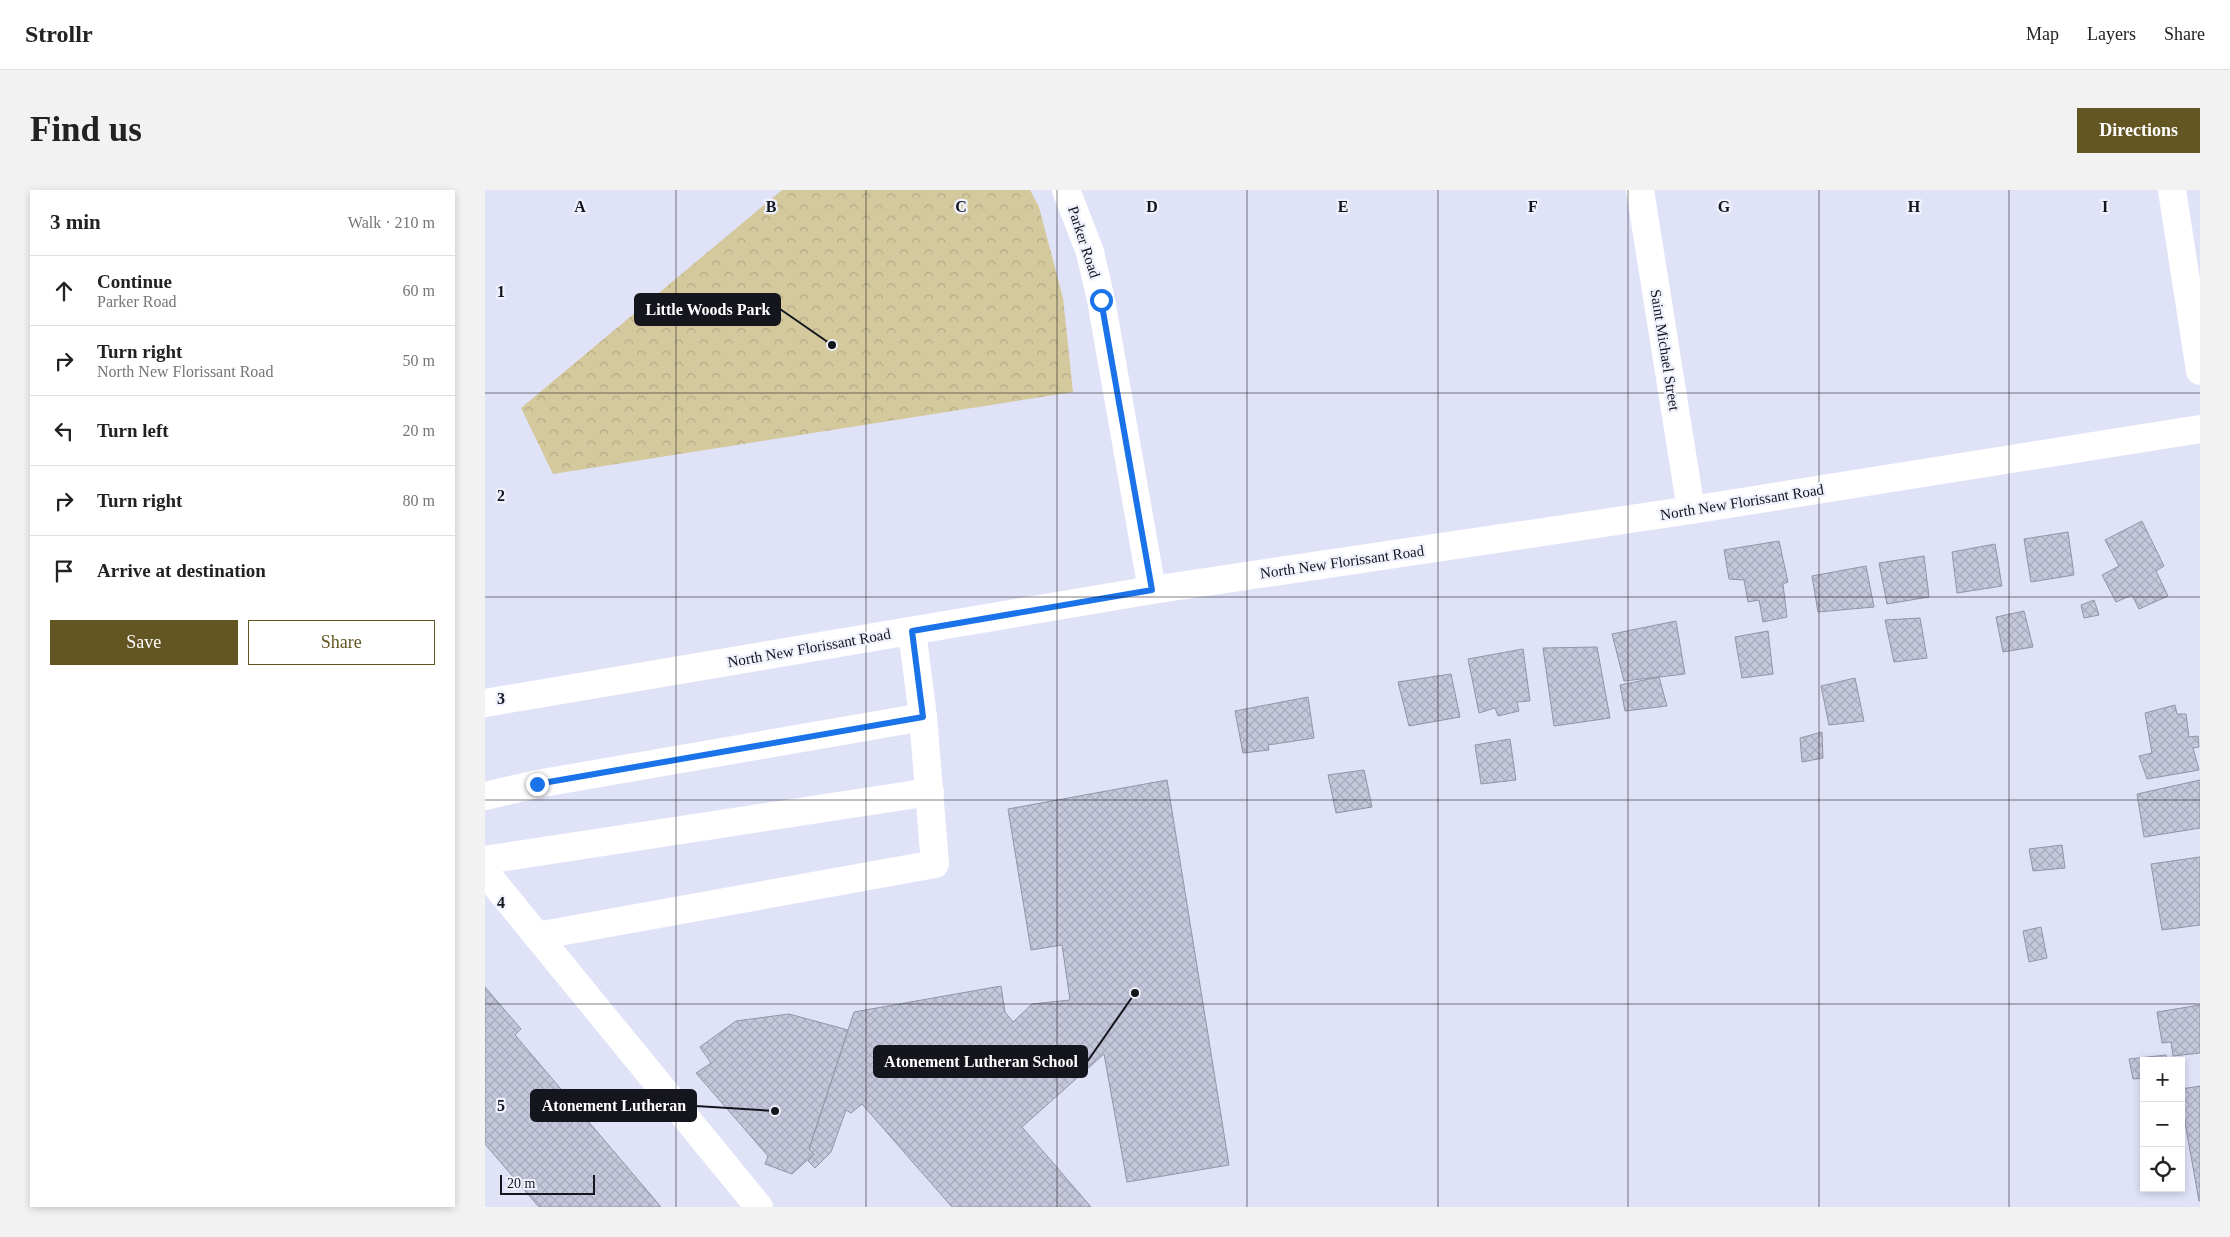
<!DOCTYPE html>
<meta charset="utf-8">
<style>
body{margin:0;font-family:Georgia,serif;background:#f2f2f2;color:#222}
.controls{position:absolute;right:15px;bottom:15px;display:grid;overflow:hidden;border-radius:0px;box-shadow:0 2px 8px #0003}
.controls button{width:45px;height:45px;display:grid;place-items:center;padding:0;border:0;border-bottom:1px solid #e0e0e0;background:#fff;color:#222;font:25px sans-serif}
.scale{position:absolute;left:15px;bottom:12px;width:95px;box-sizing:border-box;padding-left:5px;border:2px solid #15161d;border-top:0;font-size:14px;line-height:18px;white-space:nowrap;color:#15161d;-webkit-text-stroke:4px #eff1fd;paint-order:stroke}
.stop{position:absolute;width:15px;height:15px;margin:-11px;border:4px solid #1a73e8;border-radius:50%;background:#fff}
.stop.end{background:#1a73e8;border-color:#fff;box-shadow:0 1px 5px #0008}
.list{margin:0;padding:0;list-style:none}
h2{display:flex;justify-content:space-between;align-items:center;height:65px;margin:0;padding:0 20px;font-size:21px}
h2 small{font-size:16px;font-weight:400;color:#767676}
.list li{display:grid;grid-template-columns:32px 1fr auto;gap:15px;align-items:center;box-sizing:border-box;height:70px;padding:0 20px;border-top:1px solid #e0e0e0}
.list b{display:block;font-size:19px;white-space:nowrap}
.list p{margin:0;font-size:16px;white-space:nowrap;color:#767676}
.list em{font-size:16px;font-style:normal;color:#767676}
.actions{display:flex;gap:10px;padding:15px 20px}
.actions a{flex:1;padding:11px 0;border:1px solid #635623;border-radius:0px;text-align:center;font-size:18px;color:#635623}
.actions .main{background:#635623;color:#fff}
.icon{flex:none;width:28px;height:28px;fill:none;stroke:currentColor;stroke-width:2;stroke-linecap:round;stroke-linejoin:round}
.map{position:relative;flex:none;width:1715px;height:1017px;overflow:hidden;border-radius:0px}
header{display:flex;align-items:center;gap:30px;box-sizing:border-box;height:70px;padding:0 25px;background:#fff;border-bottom:1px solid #e0e0e0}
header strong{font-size:24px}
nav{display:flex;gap:28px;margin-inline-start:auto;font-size:18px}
.intro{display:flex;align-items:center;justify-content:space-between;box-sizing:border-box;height:120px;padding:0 30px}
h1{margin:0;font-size:35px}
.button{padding:12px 22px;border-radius:0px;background:#635623;color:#fff;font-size:18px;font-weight:700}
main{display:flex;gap:30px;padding:0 30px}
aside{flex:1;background:#fff;border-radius:0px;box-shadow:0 2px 8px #0003}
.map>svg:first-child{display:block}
</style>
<header>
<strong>Strollr</strong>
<nav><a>Map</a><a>Layers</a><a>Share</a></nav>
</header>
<div class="intro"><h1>Find us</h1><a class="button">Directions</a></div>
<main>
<aside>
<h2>3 min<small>Walk · 210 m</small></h2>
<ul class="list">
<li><svg class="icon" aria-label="ahead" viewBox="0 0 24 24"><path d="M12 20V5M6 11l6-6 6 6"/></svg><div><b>Continue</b><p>Parker Road</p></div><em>60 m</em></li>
<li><svg class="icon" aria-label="right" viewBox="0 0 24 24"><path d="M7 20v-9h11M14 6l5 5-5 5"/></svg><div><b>Turn right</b><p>North New Florissant Road</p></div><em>50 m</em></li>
<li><svg class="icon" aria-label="left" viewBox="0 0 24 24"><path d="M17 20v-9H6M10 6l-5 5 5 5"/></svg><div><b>Turn left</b></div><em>20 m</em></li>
<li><svg class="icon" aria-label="right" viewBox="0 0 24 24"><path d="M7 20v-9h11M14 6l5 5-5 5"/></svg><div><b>Turn right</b></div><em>80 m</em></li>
<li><svg class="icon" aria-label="arrive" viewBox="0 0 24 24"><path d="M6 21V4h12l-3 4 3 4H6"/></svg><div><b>Arrive at destination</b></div></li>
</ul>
<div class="actions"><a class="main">Save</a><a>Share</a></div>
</aside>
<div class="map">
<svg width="1715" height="1017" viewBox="0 0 1715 1017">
<defs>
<pattern id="park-crowns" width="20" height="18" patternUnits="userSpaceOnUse" patternTransform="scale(1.25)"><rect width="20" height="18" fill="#d4c89d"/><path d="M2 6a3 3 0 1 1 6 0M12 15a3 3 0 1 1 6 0" fill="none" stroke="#b5ab87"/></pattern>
<pattern id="building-cross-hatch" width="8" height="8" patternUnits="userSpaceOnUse" patternTransform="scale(1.25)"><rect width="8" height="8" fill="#c5c8dc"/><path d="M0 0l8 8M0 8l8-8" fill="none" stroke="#a8abbc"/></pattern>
</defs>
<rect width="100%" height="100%" fill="#e0e3f8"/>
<path fill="url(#park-crowns)" d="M 297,0 L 545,0 L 554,17 L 578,108 L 588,202 L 68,284 L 36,218 Z"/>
<g fill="url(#building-cross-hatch)" stroke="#9295a8">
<path d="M 1657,331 L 1679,376 L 1671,381 L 1683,406 L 1654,419 L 1647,405 L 1631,412 L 1617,385 L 1634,376 L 1620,350 Z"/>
<path d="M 1583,342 L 1589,385 L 1546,392 L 1539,349 Z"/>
<path d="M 1294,351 L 1303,392 L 1298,394 L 1302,427 L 1278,432 L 1274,410 L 1263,412 L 1259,390 L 1244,389 L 1239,360 Z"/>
<path d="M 1510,354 L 1517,396 L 1472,403 L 1467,362 Z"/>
<path d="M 1439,366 L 1444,407 L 1402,414 L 1394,373 Z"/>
<path d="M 1381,376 L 1389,417 L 1333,422 L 1327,386 Z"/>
<path d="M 1609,410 L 1614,425 L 1599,428 L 1596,415 Z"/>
<path d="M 1539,421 L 1548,457 L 1518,462 L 1511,427 Z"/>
<path d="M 1435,428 L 1442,468 L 1409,472 L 1400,430 Z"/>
<path d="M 1191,431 L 1200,484 L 1139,491 L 1127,444 Z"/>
<path d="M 1283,441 L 1288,484 L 1257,488 L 1250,447 Z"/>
<path d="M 1112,457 L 1125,528 L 1069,536 L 1058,458 Z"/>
<path d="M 1038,459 L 1045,511 L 1032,512 L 1034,521 L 1013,526 L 1010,518 L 994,523 L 983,469 Z"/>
<path d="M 966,484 L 975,527 L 924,536 L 913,492 Z"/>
<path d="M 1174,487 L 1182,516 L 1140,521 L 1135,495 Z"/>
<path d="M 1370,488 L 1379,531 L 1344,535 L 1336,496 Z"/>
<path d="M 823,507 L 829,548 L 783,555 L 784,560 L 758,563 L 750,521 Z"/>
<path d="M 1690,515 L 1692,524 L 1701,524 L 1704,547 L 1713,546 L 1714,557 L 1708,558 L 1714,580 L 1662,589 L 1654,566 L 1667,563 L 1660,523 Z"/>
<path d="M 1337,542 L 1338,568 L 1317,572 L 1315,548 Z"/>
<path d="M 1025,549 L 1031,590 L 996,594 L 990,555 Z"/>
<path d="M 879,580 L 887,617 L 851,623 L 843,585 Z"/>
<path d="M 682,590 L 744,975 L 642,992 L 619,864 L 537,937 L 606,1017 L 467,1017 L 377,914 L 366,923 L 361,920 L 346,962 L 330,978 L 323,971 L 329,964 L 324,959 L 369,822 L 516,796 L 520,822 L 528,832 L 547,814 L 585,810 L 577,755 L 546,760 L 523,619 Z"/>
<path d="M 1715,590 L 1715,638 L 1659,647 L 1652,604 Z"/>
<path d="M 1577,655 L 1580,678 L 1548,681 L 1544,659 Z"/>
<path d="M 1715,667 L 1715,735 L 1677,740 L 1666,674 Z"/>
<path d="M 1556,737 L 1562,768 L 1544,772 L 1538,741 Z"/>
<path d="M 0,797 L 36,839 L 30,845 L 176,1017 L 54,1017 L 0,954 Z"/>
<path d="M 1715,815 L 1715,863 L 1688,866 L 1686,852 L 1677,853 L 1672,822 Z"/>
<path d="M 304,824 L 363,840 L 324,959 L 329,964 L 307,984 L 280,974 L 283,966 L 211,883 L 226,873 L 215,857 L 251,831 Z"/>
<path d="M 1681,865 L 1682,871 L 1659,871 L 1659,888 L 1648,889 L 1644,869 Z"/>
<path d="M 1715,896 L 1715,1011 L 1714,1011 L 1696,910 L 1696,899 Z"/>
</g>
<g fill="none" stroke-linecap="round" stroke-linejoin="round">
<g stroke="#fff" stroke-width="28">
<path d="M 1155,0 L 1206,320"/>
<path d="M 1687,0 L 1715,181"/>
<path d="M 0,606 L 52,594 L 438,527"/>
<path d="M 0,670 L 445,602"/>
<path d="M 0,682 L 274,1017"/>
<path d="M 52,746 L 450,674 L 438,527 L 427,441"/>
</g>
<g stroke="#fff" stroke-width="28">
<path d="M 581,0 L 605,62 L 616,110 L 667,400"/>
<path d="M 0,513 L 667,400 L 1206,320 L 1715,239"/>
</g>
</g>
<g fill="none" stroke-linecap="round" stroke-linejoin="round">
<path stroke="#1a73e8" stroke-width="6" d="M 52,594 L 438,527 L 427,441 L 667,400 L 616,110"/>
</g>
<path fill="none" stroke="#15161d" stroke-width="1" stroke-opacity="0.55" d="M 191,0 L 191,1017M 381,0 L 381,1017M 572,0 L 572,1017M 762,0 L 762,1017M 953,0 L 953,1017M 1143,0 L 1143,1017M 1334,0 L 1334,1017M 1524,0 L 1524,1017M 0,203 L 1715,203M 0,407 L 1715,407M 0,610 L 1715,610M 0,814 L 1715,814"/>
<g text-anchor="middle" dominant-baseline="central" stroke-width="4.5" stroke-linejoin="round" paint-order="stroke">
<g font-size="15" fill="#15161d" stroke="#eff1fd">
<text transform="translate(599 52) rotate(72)">Parker Road</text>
<text transform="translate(1180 160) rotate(81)">Saint Michael Street</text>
<text transform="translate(1257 312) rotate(-9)">North New Florissant Road</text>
<text transform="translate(857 372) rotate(-8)">North New Florissant Road</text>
<text transform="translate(324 458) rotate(-10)">North New Florissant Road</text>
</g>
</g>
<g font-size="16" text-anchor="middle" font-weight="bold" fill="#15161d" stroke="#eff1fd" stroke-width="4.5" stroke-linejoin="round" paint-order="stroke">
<text x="95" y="22">A</text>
<text x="286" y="22">B</text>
<text x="476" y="22">C</text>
<text x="667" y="22">D</text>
<text x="858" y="22">E</text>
<text x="1048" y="22">F</text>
<text x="1239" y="22">G</text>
<text x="1429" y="22">H</text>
<text x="1620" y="22">I</text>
<text x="16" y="107">1</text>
<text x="16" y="311">2</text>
<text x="16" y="514">3</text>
<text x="16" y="718">4</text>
<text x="16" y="921">5</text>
</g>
<path fill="none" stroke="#15161d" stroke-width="2" d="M347 155L295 119M650 803L602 872M290 921L211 916"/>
<g fill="#15161d" stroke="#eff1fd" stroke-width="2">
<circle cx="347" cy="155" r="5"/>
<circle cx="650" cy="803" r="5"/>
<circle cx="290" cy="921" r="5"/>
</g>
<g fill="#15161d" stroke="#15161d" stroke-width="2">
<rect x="150" y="104" width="145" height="31" rx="5"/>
<rect x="389" y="856" width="213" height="31" rx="5"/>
<rect x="46" y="900" width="165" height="31" rx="5"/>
</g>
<g font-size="16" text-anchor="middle" font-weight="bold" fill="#fff">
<text x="223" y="125">Little Woods Park</text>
<text x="496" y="877">Atonement Lutheran School</text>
<text x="129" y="921">Atonement Lutheran</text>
</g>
</svg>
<div class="controls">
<button>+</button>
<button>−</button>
<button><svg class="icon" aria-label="locate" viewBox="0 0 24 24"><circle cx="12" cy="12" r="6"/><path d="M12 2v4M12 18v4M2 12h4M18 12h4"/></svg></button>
</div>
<div class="scale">20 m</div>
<div class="stop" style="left:616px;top:110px"></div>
<div class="stop end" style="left:52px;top:594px"></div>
</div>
</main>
